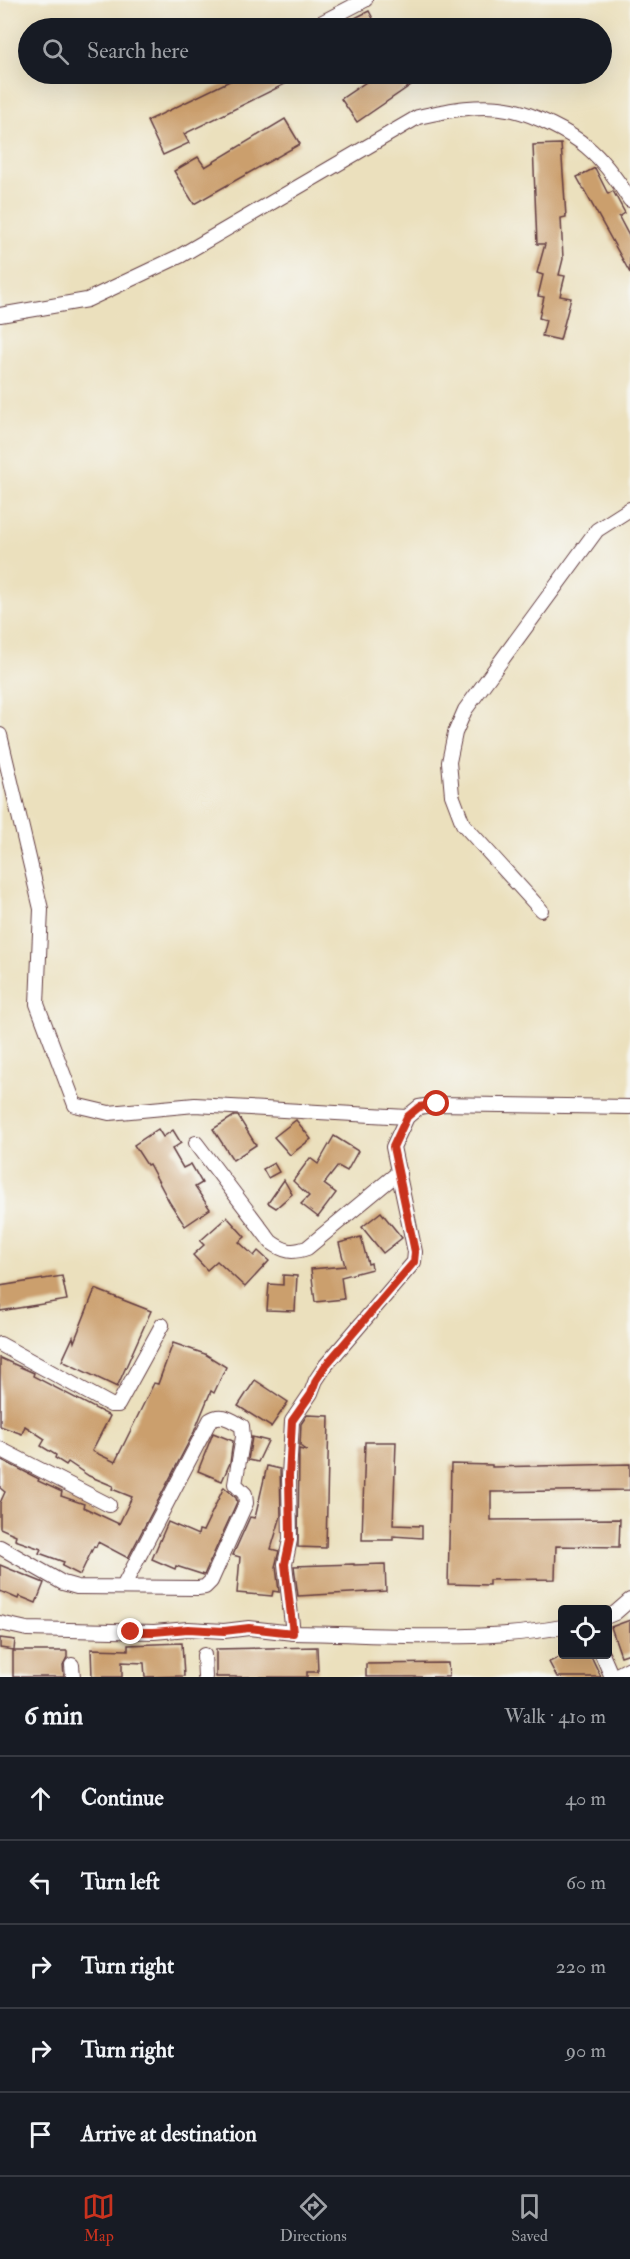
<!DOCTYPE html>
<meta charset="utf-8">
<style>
body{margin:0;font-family:"IM FELL Double Pica",serif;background:#20242c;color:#f1f3f6}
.controls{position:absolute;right:18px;bottom:18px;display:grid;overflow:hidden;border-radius:6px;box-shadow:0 6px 24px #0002}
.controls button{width:54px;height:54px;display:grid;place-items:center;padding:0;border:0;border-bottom:2px solid #363941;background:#171b24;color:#f1f3f6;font:30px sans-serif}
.stop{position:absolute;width:18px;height:18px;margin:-14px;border:4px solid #c8321e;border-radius:50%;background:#fff}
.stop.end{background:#c8321e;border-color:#fff;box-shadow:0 2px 6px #0008}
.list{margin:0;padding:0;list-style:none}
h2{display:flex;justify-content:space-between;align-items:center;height:78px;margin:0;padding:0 24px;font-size:26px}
h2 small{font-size:20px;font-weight:400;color:#9ea1a6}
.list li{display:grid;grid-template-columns:39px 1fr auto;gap:18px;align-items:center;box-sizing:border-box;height:84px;padding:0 24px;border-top:2px solid #363941}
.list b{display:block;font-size:22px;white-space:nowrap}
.list em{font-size:20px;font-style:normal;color:#9ea1a6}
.icon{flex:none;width:33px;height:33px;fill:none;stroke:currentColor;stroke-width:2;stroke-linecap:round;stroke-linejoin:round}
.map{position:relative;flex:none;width:630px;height:1677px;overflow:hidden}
.search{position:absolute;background:#171b24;box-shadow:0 6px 24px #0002;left:18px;right:18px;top:18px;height:66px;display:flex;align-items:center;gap:15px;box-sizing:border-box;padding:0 21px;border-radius:33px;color:#9ea1a6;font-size:22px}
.sheet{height:498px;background:#171b24}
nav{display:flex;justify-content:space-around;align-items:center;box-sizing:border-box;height:84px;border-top:2px solid #363941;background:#171b24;font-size:16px;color:#9ea1a6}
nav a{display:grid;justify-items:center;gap:3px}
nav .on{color:#c8321e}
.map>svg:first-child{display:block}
</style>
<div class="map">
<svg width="630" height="1677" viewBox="0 0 630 1677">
<rect width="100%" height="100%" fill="#f6f6f2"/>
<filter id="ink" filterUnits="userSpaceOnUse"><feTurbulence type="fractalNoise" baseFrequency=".0167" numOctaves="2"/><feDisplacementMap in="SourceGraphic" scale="12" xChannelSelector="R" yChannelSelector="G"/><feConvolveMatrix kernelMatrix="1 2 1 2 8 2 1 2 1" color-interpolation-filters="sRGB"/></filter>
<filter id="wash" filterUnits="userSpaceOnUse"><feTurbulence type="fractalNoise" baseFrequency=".008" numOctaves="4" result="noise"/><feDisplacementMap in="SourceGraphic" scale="24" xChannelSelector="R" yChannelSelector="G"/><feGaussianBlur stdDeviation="1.35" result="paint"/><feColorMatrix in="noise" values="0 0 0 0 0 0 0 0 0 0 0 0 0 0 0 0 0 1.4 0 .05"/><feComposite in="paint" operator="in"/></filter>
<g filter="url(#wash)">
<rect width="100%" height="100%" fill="#ebe0bd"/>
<g id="blocks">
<g fill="#cb9f6d">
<path d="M 369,11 L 378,28 L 335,28 Z"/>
<path d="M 244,74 L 305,74 L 184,134 L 189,143 L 163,155 L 147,121 Z"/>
<path d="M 378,74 L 427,74 L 357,122 L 341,99 Z"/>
<path d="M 285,119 L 300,144 L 194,204 L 174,171 L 198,157 L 205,167 Z"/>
<path d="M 561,144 L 566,217 L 561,218 L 563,259 L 559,275 L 565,276 L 560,296 L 571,298 L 560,340 L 542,336 L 546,320 L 539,318 L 544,297 L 538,296 L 543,275 L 537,273 L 545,244 L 537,244 L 533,145 Z"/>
<path d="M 595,168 L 608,194 L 613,191 L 625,213 L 619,217 L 630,238 L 630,273 L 577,177 Z"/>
<path d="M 234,1116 L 238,1116 L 256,1145 L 233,1160 L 213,1129 Z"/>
<path d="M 296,1120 L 311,1139 L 290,1155 L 274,1137 Z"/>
<path d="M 158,1129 L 163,1137 L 173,1130 L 181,1143 L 172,1149 L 183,1168 L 191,1164 L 202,1183 L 195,1187 L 210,1209 L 185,1226 L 170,1203 L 149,1164 L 147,1165 L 134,1145 Z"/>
<path d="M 334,1136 L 358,1151 L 347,1171 L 338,1166 L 324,1184 L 336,1193 L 318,1217 L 301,1204 L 309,1196 L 293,1181 L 310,1158 L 318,1164 Z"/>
<path d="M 274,1163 L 279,1172 L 268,1178 L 263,1169 Z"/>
<path d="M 284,1180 L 292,1194 L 276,1208 L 268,1203 Z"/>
<path d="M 381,1212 L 402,1238 L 383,1253 L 362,1227 Z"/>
<path d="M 227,1217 L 245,1237 L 239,1242 L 254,1256 L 258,1251 L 269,1261 L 245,1287 L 217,1261 L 207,1270 L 193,1255 L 204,1245 L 200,1241 Z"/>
<path d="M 361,1237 L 368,1264 L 371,1263 L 372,1269 L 341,1277 L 344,1299 L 315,1302 L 311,1269 L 345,1266 L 339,1243 Z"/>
<path d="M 283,1275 L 297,1276 L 295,1311 L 267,1310 L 269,1284 L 283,1285 Z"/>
<path d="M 62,1276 L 67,1300 L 0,1311 L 0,1286 Z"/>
<path d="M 95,1289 L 151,1311 L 117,1387 L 62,1361 L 73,1337 L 74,1342 Z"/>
<path d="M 173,1343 L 205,1354 L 226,1367 L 214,1393 L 211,1391 L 194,1432 L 128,1558 L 98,1542 L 96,1547 L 94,1546 L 80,1575 L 62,1566 L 64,1562 L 39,1553 L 41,1549 L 15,1540 L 16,1535 L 0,1528 L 0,1503 L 5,1492 L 0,1488 L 0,1459 L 39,1479 L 38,1481 L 62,1492 L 61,1496 L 84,1504 L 83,1507 L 119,1524 L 132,1497 L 112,1489 L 113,1486 L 89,1476 L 68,1462 L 66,1465 L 55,1458 L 56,1455 L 41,1446 L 45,1439 L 25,1426 L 22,1434 L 0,1426 L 0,1358 L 34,1373 L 33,1376 L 110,1416 L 92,1451 L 115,1462 L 154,1383 L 158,1384 Z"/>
<path d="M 255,1380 L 288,1402 L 271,1427 L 238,1406 Z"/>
<path d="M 307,1415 L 329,1416 L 326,1548 L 298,1547 L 299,1449 L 307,1451 L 300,1446 L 301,1424 Z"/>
<path d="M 213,1433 L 233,1441 L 230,1463 L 222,1481 L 198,1471 Z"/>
<path d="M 252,1437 L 268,1441 L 258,1462 L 248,1460 Z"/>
<path d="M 365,1442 L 396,1442 L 393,1525 L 422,1526 L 422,1538 L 393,1536 L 393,1540 L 362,1540 Z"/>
<path d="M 451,1464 L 492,1465 L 492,1467 L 630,1464 L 630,1490 L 491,1492 L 491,1520 L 620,1519 L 619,1547 L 556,1546 L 555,1579 L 489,1580 L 489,1585 L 448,1584 Z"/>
<path d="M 267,1466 L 280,1469 L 281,1516 L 271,1549 L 279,1551 L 275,1567 L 276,1567 L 279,1592 L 273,1591 L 272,1596 L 237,1593 L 240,1557 L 233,1555 L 250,1517 L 255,1518 Z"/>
<path d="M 224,1487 L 236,1498 L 237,1502 L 204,1575 L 176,1566 L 175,1569 L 152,1559 L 168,1522 L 198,1535 L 199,1530 L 203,1531 Z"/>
<path d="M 354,1564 L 354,1565 L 385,1564 L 386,1591 L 298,1596 L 294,1566 Z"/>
<path d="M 0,1565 L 44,1583 L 36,1603 L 19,1596 L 18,1599 L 0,1591 Z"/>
<path d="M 630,1620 L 630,1653 L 621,1656 L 611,1627 Z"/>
<path d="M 0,1638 L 15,1640 L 14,1650 L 0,1648 Z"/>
<path d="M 182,1643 L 184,1676 L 145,1677 L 144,1663 L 122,1662 L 122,1677 L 92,1677 L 91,1649 L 128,1650 L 128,1645 Z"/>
<path d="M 317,1647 L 318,1672 L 307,1672 L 307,1677 L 216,1677 L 216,1649 Z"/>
<path d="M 13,1651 L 67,1651 L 67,1657 L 63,1665 L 64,1677 L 13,1677 Z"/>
<path d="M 560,1654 L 590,1654 L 601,1677 L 557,1677 L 549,1662 L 560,1657 Z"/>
<path d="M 448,1663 L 449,1677 L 366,1677 L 366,1664 Z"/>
</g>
</g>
</g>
<g filter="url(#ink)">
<use href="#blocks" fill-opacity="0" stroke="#623c41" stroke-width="1.5"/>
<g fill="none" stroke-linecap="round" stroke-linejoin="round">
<defs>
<g id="minor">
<path d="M 315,26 L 365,0"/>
<path d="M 0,315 L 87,300 L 180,256 L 418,117 C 449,110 481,103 513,110 C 534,115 570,132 587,147 C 604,161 618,181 630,200"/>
<path d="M 0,735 L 41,909 L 37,1004 L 75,1105 L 109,1113 L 195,1105 L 407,1117"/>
<path d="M 541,910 L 463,824 L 452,795 L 449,762 L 455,733 L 465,710 L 597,530 L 630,509"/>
<path d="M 196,1143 L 271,1242 C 285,1252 292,1253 307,1248 L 399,1172"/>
<path d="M 0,1344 L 111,1405 L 118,1405 L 162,1325"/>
<path d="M 0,1449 L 109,1505"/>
<path d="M 0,1547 L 63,1583 L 77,1587 L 198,1588 L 205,1587 L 211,1581 L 246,1503 L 245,1494 L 235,1484 L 243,1437 L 242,1426 C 231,1420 221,1412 210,1420 L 123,1587"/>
<path d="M 608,1616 L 615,1613 L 630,1600"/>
<path d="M 0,1623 L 27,1629 L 154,1632 L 188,1629 L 224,1631 L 249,1628 L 293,1633"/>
<path d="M 562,1627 C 475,1643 382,1634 293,1633 L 285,1564 L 290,1540 L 289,1476 L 292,1421 L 311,1393 L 316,1380 L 326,1365 L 414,1262 L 415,1252 L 393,1147 L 407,1117 L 419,1107 L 437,1104 L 630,1107"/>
<path d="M 602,1654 L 612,1677"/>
<path d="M 204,1655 L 205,1677"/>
<path d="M 72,1665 L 73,1677"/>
<path d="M 613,1677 L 630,1668"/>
</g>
</defs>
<use href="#minor" stroke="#623c41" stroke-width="16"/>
<use href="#minor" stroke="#fff" stroke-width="14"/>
</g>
</g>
<g fill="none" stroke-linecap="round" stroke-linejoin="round" filter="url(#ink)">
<path stroke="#c8321e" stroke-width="8" d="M 131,1632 L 154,1632 L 188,1629 L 224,1631 L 249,1628 L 293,1633 L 285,1564 L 290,1540 L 289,1476 L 292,1421 L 311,1394 L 316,1380 L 326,1365 L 414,1262 L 415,1252 L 393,1147 L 407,1117 L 419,1107 L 437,1104"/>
</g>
</svg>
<div class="controls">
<button><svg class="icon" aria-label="locate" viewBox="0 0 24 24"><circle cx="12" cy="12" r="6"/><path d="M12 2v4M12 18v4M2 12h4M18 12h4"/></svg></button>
</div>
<div class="stop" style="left:437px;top:1104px"></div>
<div class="stop end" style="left:131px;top:1632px"></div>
<div class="search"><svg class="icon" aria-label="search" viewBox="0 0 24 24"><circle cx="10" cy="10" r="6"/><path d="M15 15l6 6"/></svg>Search here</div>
</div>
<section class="sheet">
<h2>6 min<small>Walk · 410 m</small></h2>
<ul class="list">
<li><svg class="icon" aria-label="ahead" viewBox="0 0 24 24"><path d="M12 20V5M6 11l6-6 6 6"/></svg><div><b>Continue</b></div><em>40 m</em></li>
<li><svg class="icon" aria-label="left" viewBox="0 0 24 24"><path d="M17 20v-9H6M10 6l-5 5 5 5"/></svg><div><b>Turn left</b></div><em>60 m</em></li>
<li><svg class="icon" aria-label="right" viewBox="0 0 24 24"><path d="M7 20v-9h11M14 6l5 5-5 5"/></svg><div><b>Turn right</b></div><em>220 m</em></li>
<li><svg class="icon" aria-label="right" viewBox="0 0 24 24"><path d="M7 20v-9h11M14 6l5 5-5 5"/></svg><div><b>Turn right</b></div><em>90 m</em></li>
<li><svg class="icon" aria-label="arrive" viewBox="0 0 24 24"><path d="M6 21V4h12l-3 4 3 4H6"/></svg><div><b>Arrive at destination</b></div></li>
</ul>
</section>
<nav>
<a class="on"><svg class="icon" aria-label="map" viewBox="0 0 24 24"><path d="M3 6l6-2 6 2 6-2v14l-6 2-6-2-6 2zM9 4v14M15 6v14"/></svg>Map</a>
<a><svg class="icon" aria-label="directions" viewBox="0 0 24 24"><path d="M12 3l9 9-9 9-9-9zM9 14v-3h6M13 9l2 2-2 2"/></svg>Directions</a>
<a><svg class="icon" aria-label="saved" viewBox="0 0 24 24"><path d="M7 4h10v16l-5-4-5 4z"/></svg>Saved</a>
</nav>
